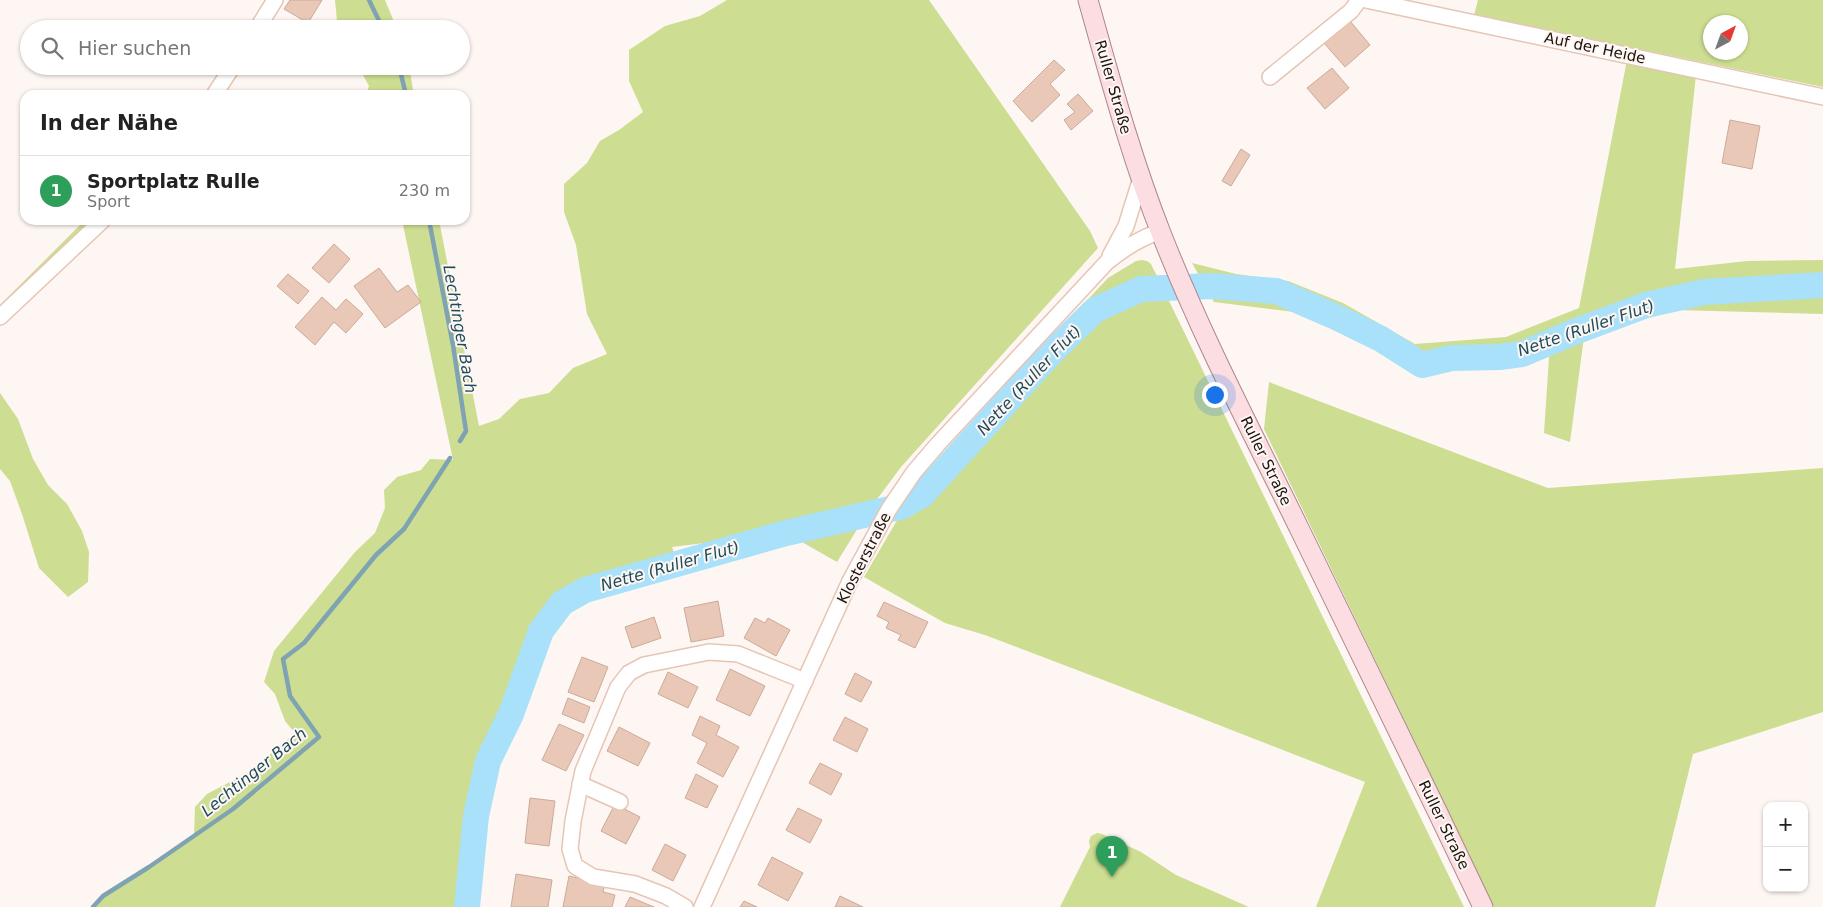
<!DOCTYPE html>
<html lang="de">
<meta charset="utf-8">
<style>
body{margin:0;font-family:"DejaVu Sans",sans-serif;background:#f2f2f2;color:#222}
.controls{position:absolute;right:15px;bottom:15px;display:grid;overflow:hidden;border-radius:10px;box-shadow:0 1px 4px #0004}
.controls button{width:45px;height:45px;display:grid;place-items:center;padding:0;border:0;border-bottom:1px solid #e0e0e0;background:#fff;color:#222;font:25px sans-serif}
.compass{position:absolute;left:1703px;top:15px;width:45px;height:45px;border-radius:50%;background:#fff;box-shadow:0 1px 4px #0004;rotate:41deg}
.you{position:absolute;left:1214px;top:394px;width:18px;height:18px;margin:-12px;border:4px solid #fff;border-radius:50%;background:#1a73e8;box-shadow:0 0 0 8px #1a73e833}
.badge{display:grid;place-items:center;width:32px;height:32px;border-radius:50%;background:#2563eb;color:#fff;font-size:16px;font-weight:700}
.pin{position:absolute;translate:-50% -41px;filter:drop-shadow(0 1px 2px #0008)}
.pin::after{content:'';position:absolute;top:26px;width:18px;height:15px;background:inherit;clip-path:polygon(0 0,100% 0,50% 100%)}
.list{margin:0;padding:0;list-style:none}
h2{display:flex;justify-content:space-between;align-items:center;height:65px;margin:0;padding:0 20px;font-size:21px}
h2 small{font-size:16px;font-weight:400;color:#767676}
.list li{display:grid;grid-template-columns:32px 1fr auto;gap:15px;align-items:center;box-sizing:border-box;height:70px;padding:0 20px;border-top:1px solid #e0e0e0}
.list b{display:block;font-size:19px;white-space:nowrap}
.list p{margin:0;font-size:16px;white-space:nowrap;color:#767676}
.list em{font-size:16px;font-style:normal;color:#767676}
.icon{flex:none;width:28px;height:28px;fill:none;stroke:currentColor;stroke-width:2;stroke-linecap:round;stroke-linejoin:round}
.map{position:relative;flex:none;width:1823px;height:907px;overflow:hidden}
.search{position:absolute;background:#fff;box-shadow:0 1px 4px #0004;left:20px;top:20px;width:450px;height:55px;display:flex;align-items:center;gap:12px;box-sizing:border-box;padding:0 18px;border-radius:28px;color:#767676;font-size:19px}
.panel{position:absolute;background:#fff;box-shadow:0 1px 4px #0004;left:20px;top:90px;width:450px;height:135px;border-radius:15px}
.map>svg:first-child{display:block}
</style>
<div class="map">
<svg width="1823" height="907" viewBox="0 0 1823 907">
<rect width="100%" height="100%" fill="#fdf6f2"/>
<g fill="#cddd91" fill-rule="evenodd">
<path d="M 335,0 L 385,0 L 397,29 L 340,29 L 337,21 Z"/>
<path d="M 727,0 L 929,0 L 1090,231 L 1098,248 L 901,467 L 869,510 L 837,562 L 786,533 L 672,547 L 678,564 L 585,590 L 562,603 L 541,631 L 511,714 L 477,767 L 468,792 L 467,907 L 93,907 L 103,896 L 149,867 L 194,836 L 195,807 L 207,794 L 249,772 L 295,733 L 285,721 L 275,694 L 264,682 L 274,651 L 338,573 L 355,552 L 375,533 L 385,508 L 384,490 L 397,477 L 421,470 L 430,459 L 453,460 L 402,220 L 439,220 L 479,426 L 499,419 L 520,399 L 549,393 L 573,368 L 607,354 L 587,314 L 576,245 L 564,212 L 564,184 L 587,163 L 600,141 L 619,130 L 643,112 L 629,81 L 629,50 L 665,26 L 700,16 Z"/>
<path d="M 1478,0 L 1823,0 L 1823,87 L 1474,15 ZM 1710,22 L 1740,22 L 1740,52 L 1710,52 Z"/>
<path d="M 1627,60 L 1696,75 L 1675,269 L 1747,261 L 1823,260 L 1823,314 L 1675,310 L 1584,337 L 1570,442 L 1544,433 L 1550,343 L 1522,354 L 1499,357 L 1451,358 L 1422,365 L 1354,335 L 1318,315 L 1214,302 L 1192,263 L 1236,274 L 1288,281 L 1343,303 L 1415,344 L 1506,337 L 1579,308 Z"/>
<path d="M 358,66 L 409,66 L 414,95 L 366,95 L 369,86 Z"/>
<path d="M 85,220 L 103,220 L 0,317 L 0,305 Z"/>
<path d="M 1142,260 L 1147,261 L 1151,264 L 1464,907 L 1316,907 L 1365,782 L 1119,686 L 985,635 L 945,623 L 864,577 L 924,474 L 1108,278 L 1136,261 Z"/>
<path d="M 1269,382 L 1548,488 L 1823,468 L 1823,712 L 1693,754 L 1655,907 L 1494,907 L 1264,429 Z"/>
<path d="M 0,393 L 18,419 L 33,459 L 48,485 L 67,504 L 82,531 L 89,552 L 88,582 L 68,597 L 39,568 L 23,517 L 10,481 L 0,469 Z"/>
<path d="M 1097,833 L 1102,834 L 1141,852 L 1176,875 L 1249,907 L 1060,907 L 1090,847 L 1089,841 L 1091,836 Z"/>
</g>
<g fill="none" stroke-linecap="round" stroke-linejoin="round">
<g stroke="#7fa3b2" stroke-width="4.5">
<path d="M 369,0 L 383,29"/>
<path d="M 399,66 L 406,95"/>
<path d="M 429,220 L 453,345 L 466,431 L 460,441"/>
<path d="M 93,907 L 103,896 L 149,867 L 233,809 L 319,737 L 290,696 L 283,659 L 304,643 L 376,555 L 404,529 L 450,458"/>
</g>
<path stroke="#a8e1f9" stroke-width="26" d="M 467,907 L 476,816 L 488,761 L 511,714 L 541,631 L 562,603 L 585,590 L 786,533 L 903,506 L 922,495 L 1051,353 L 1095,310 L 1141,289 L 1212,286 L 1276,291 L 1336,317 L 1381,339 L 1422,365 L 1451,358 L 1499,357 L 1522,354 L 1574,332 L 1646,305 L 1704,292 L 1823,285"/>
</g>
<g fill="#eac8b7" stroke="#cbaa99">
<path d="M 290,0 L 322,0 L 308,23 L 284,9 Z"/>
<path d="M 1350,21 L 1370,45 L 1345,67 L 1324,43 Z"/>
<path d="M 1054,60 L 1065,70 L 1050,84 L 1060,95 L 1032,122 L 1013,101 Z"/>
<path d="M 1332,68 L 1349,88 L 1325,109 L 1307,88 Z"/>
<path d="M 1078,94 L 1093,111 L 1071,130 L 1064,120 L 1075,112 L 1067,104 Z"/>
<path d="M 1730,120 L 1760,126 L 1752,169 L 1722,163 Z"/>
<path d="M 1241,149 L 1250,155 L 1231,186 L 1222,181 Z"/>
<path d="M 334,244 L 350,259 L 329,283 L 312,268 Z"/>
<path d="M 379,268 L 397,292 L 408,285 L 421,302 L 385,328 L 354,286 Z"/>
<path d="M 288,274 L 309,291 L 298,304 L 277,286 Z"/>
<path d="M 322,297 L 336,310 L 346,299 L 363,314 L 346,333 L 334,322 L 315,345 L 295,327 Z"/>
<path d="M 718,601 L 724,636 L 691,642 L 684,608 Z"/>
<path d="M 884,602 L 928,622 L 915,648 L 898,640 L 901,635 L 886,628 L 889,622 L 877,616 Z"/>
<path d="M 654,617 L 661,638 L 632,648 L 625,627 Z"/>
<path d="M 755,618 L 765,623 L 768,618 L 790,630 L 776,656 L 744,638 Z"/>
<path d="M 582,657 L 608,667 L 594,702 L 568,692 Z"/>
<path d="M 730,669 L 765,686 L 750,716 L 716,700 Z"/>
<path d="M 668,672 L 698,687 L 688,708 L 658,694 Z"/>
<path d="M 855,673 L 872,682 L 861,702 L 845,694 Z"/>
<path d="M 568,698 L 590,707 L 584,723 L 562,714 Z"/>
<path d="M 700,716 L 720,726 L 716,735 L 739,747 L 723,777 L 697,763 L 707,743 L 692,735 Z"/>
<path d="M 845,717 L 868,729 L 857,752 L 833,740 Z"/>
<path d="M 559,724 L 584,735 L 566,771 L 542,760 Z"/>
<path d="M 619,727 L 650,743 L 638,766 L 607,751 Z"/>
<path d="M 820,763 L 842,774 L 831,795 L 809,783 Z"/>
<path d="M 696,774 L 718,786 L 707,808 L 685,798 Z"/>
<path d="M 530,798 L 555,801 L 549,846 L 525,843 Z"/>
<path d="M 615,804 L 640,817 L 626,844 L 601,831 Z"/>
<path d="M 798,808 L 822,820 L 810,843 L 786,830 Z"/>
<path d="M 665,844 L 686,855 L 673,881 L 652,870 Z"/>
<path d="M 772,857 L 803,873 L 788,901 L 758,885 Z"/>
<path d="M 516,874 L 552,880 L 548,907 L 511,907 Z"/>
<path d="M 569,876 L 605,884 L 603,892 L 615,895 L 612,907 L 563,907 Z"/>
<path d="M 840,896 L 863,907 L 835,907 Z"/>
<path d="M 630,897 L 654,907 L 625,907 Z"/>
<path d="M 744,901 L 757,907 L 740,907 Z"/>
</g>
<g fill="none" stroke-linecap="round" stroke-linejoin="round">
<defs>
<g id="minor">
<path d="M 1366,0 L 1823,97"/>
<path d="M 257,29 L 275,0"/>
<path d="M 1270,77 L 1351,11 L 1359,0"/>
<path d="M 214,95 L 233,66"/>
<path d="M 1110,256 L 1126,226 L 1141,178"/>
<path d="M 0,317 L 103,220"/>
<path d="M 580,784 L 620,802"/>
<path d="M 685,907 L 666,896 L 635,884 L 593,877 L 575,866 L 570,849 L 573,821 L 583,771 L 618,687 L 629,673 L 644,665 L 709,652 L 738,654 L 805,681"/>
<path d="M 702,907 L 850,581 L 889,509 L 914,472 L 938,444 L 1107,262 C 1124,248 1140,238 1161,231"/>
</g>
<path id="major" d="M 1088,0 C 1110,78 1131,157 1161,233 C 1201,335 1252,432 1300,530 C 1362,656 1423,781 1483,907"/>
</defs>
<use href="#minor" stroke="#e7c5b4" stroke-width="18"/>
<use href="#major" stroke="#ac878b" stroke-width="21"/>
<use href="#minor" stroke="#fff" stroke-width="15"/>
<use href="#major" stroke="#fbdde2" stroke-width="19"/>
</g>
<g text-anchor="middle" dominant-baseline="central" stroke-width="4" stroke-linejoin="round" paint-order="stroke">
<g font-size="15" fill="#1e120c" stroke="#fdf6f2">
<text transform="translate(1595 48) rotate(12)">Auf der Heide</text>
<text transform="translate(1113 87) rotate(74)">Ruller Straße</text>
<text transform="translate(1266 461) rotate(64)">Ruller Straße</text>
<text transform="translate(864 558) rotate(-63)">Klosterstraße</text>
<text transform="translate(1444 825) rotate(64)">Ruller Straße</text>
</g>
<g font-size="16" font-style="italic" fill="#1f4c5d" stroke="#fdf6f2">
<text transform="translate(1586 328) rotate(-19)">Nette (Ruller Flut)</text>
<text transform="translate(460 329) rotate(80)">Lechtinger Bach</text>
<text transform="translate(1029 380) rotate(-47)">Nette (Ruller Flut)</text>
<text transform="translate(670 566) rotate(-16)">Nette (Ruller Flut)</text>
<text transform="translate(254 772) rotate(-39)">Lechtinger Bach</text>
</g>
</g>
</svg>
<div class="controls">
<button>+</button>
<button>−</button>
</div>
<svg class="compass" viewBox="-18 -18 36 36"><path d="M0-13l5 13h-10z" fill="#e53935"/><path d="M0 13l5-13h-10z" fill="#767676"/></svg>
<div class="you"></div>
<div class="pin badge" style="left:1112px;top:877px;background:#2e9e5b">1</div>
<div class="search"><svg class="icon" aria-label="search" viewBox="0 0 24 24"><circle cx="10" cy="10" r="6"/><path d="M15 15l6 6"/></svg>Hier suchen</div>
<section class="panel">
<h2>In der Nähe<small></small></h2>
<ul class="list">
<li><span class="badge" style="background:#2e9e5b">1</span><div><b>Sportplatz Rulle</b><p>Sport</p></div><em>230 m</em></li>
</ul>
</section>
</div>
